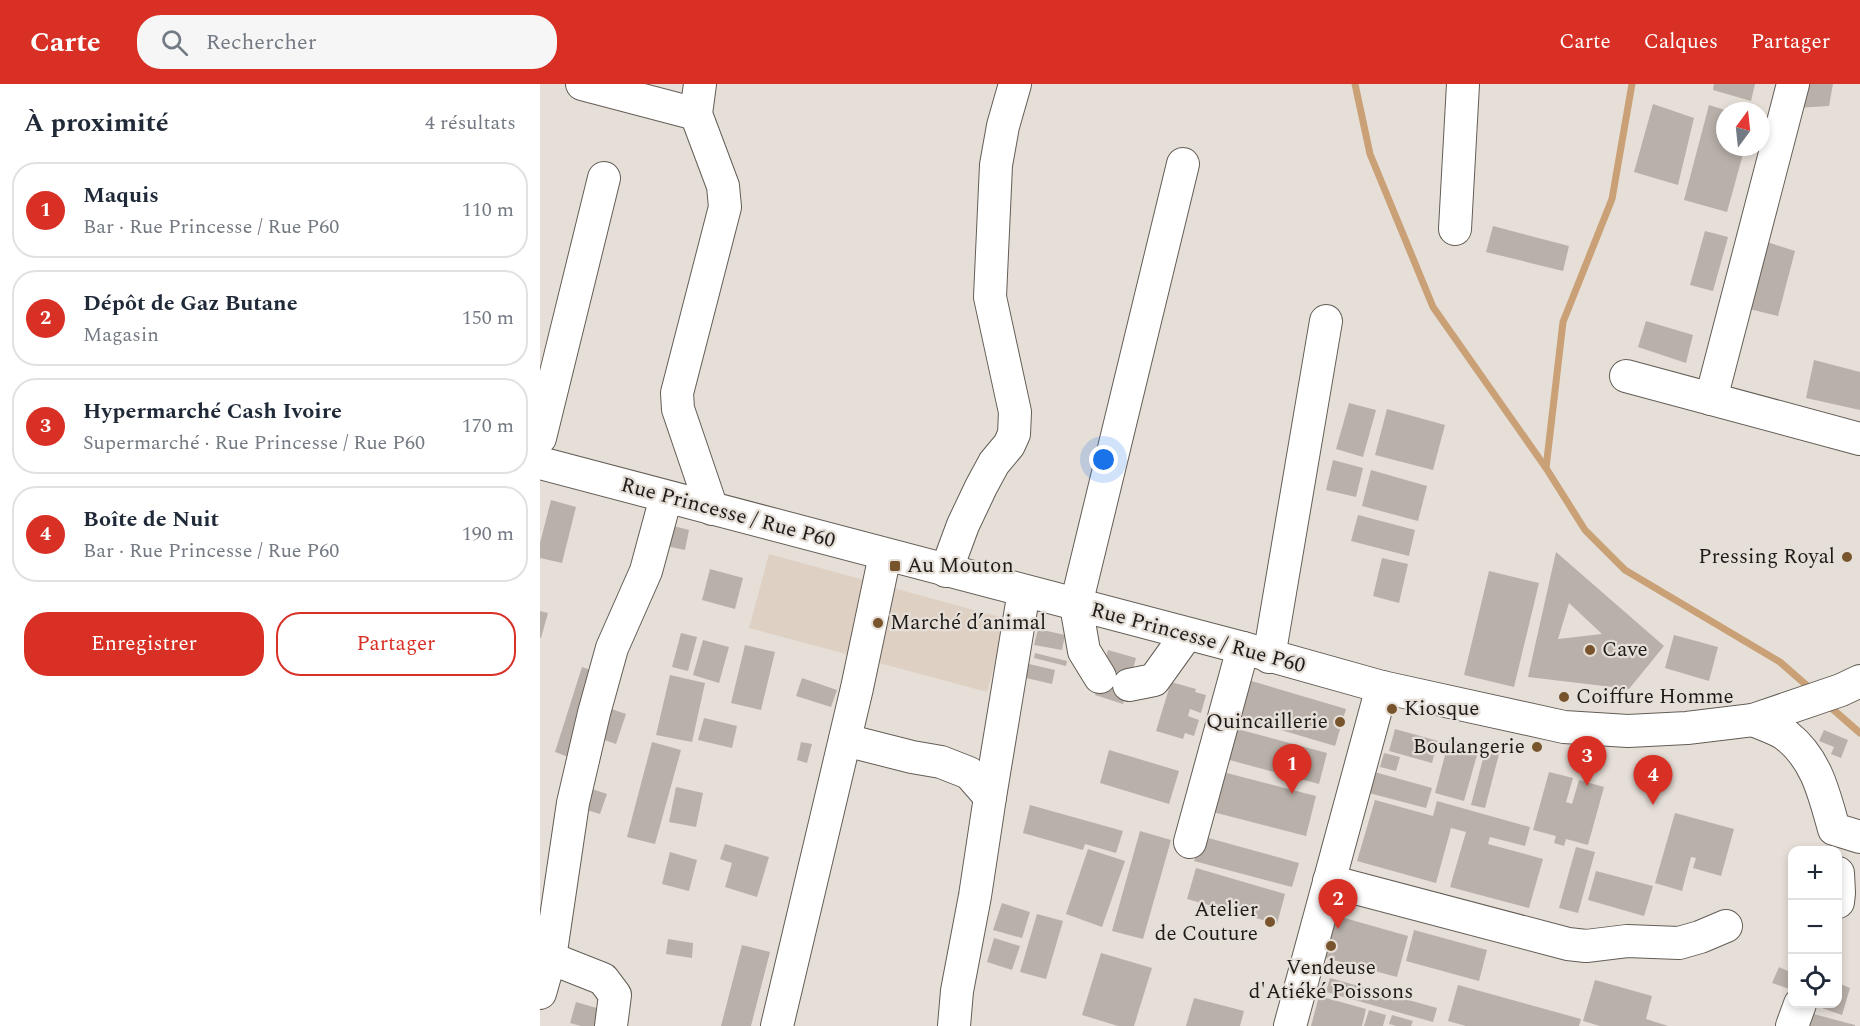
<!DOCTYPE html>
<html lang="fr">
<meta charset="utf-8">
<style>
body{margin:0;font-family:Spectral,serif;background:#f6f6f7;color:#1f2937}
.controls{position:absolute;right:18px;bottom:18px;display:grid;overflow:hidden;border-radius:12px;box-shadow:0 3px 9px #0003}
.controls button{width:54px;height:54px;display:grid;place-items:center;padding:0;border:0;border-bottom:2px solid #e0e1e3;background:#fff;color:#1f2937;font:30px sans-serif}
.compass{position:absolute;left:1176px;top:18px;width:54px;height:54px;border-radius:50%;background:#fff;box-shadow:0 3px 9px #0003;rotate:15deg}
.you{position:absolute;left:564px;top:376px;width:21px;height:21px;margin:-15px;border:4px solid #fff;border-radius:50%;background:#1a73e8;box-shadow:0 0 0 9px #1a73e833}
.badge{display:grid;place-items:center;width:39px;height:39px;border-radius:50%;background:#d93025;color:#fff;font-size:20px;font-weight:700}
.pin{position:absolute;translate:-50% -50px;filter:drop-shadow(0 2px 3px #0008)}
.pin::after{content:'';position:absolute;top:32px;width:21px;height:18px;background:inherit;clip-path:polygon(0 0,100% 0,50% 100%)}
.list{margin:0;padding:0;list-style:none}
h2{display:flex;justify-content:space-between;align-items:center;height:78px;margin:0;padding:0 24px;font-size:26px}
h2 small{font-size:20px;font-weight:400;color:#747a83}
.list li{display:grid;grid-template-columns:39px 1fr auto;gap:18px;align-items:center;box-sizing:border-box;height:96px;margin:0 12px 12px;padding:0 12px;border:2px solid #e0e1e3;border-radius:24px}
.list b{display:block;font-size:22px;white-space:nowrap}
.list p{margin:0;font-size:20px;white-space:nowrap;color:#747a83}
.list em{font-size:20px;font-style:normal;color:#747a83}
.actions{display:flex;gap:12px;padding:18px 24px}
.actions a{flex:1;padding:14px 0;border:2px solid #d93025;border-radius:24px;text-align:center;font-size:21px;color:#d93025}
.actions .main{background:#d93025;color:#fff}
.icon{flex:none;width:33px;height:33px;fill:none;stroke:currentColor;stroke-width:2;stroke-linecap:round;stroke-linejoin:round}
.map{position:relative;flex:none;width:1320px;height:942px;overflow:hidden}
header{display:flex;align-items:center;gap:36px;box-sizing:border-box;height:84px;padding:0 30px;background:#d93025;color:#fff}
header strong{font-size:28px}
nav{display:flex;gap:33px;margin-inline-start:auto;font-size:21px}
.search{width:420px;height:54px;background:#f6f6f7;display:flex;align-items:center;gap:15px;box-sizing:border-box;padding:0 21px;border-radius:24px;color:#747a83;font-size:22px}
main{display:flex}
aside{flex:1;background:#fff}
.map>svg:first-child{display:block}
</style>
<header>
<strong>Carte</strong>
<div class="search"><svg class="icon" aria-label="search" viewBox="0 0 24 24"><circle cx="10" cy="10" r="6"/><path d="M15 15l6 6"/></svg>Rechercher</div>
<nav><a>Carte</a><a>Calques</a><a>Partager</a></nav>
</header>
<main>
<aside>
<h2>À proximité<small>4 résultats</small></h2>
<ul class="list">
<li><span class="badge">1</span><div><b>Maquis</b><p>Bar · Rue Princesse / Rue P60</p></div><em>110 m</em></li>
<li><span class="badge">2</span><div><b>Dépôt de Gaz Butane</b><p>Magasin</p></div><em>150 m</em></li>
<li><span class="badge">3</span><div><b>Hypermarché Cash Ivoire</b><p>Supermarché · Rue Princesse / Rue P60</p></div><em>170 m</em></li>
<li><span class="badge">4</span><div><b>Boîte de Nuit</b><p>Bar · Rue Princesse / Rue P60</p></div><em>190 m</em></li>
</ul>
<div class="actions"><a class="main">Enregistrer</a><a>Partager</a></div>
</aside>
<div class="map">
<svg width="1320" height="942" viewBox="0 0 1320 942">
<rect width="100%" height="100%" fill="#e6dfd8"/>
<path fill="#ded1c4" d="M 229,470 L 467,535 L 447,608 L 209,544 Z"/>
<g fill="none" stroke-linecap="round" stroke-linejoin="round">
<g stroke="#caa177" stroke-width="7">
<path d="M 815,0 L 830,70 L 893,223 L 1006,384"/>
<path d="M 1092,0 L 1072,115 L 1023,238 L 1006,384 L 1045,446 L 1085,486 L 1240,578 L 1273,607"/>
<path d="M 1288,621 L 1320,649"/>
</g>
</g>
<g fill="#b8b0a9" fill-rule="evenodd">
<path d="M 1174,0 L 1215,0 L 1211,17 L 1173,6 Z"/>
<path d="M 1263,0 L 1293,0 L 1289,22 L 1256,24 Z"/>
<path d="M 1113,20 L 1154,34 L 1138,101 L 1094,88 Z"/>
<path d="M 1169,21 L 1185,26 L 1185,63 L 1205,63 L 1187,128 L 1144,116 Z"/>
<path d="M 953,142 L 1029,162 L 1023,187 L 946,168 Z"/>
<path d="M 1165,147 L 1188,153 L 1173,207 L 1150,201 Z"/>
<path d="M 1221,156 L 1255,167 L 1238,232 L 1201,223 Z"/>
<path d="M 1106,237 L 1153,251 L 1146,279 L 1098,263 Z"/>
<path d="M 1274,276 L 1320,288 L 1320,326 L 1266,314 Z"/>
<path d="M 809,319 L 836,326 L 823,373 L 796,365 Z"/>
<path d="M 847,325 L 905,341 L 893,386 L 835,371 Z"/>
<path d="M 793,376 L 823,384 L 816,413 L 786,406 Z"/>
<path d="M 831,386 L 887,402 L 878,437 L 822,422 Z"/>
<path d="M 11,416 L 36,423 L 22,479 L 0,474 L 0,459 Z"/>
<path d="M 818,431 L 875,446 L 869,472 L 811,457 Z"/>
<path d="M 126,440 L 149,446 L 145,466 L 121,461 Z"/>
<path d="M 1016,468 L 1124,562 L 1089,605 L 988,593 ZM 1029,519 L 1062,550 L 1018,555 Z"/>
<path d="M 842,474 L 868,480 L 859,519 L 833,512 Z"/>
<path d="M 170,485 L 203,494 L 195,525 L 162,516 Z"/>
<path d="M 949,487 L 999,499 L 974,603 L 924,591 Z"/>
<path d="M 0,527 L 8,529 L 1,554 L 0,554 Z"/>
<path d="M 498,545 L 525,551 L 522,566 L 494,561 Z"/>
<path d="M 141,549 L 157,553 L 148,587 L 132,583 Z"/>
<path d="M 1134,551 L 1178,563 L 1169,597 L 1125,584 Z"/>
<path d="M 163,556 L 189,563 L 179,599 L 153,591 Z"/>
<path d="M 205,561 L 235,568 L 221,626 L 191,619 Z"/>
<path d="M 568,566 L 596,574 L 583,620 L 555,611 Z"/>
<path d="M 495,569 L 527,577 L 526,582 L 494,574 Z"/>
<path d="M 489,580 L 515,586 L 512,600 L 486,594 Z"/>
<path d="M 42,583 L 62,590 L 34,675 L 15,668 Z"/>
<path d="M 130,591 L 165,599 L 152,658 L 116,651 Z"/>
<path d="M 698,593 L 806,625 L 795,662 L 687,630 Z"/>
<path d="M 262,594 L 297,606 L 291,623 L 256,612 Z"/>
<path d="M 631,598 L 656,605 L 655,608 L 666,611 L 661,629 L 650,625 L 648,632 L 659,636 L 654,652 L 645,649 L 643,655 L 616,647 Z"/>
<path d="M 60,621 L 86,630 L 76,660 L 50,651 Z"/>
<path d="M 164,634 L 197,642 L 192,664 L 158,656 Z"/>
<path d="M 690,643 L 787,669 L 779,700 L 682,674 Z"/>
<path d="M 855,645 L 898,657 L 892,679 L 849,667 Z"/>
<path d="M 1284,646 L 1308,656 L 1301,674 L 1291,670 L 1294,663 L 1279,657 Z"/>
<path d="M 909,656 L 939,664 L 924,717 L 895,709 Z"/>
<path d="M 112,658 L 141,666 L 115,760 L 87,753 Z"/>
<path d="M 261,658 L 272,660 L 267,679 L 257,676 Z"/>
<path d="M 946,663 L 960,666 L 945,724 L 931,721 Z"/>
<path d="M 569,666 L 639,687 L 629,720 L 560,699 Z"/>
<path d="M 844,669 L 860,673 L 856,687 L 840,683 Z"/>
<path d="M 679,687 L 776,712 L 766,752 L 669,727 Z"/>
<path d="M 831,687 L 892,704 L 886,724 L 825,708 Z"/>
<path d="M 1009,688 L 1033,694 L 1026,718 L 1032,720 L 1039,696 L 1064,703 L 1048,761 L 1026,755 L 1024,762 L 1014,759 L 1016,752 L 993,746 Z"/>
<path d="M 43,702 L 67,710 L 60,730 L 37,723 Z"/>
<path d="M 136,703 L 163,709 L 156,743 L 129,738 Z"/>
<path d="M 835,716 L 893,732 L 897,717 L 990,743 L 985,762 L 950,753 L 948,760 L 1003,775 L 989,824 L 910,803 L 926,748 L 911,744 L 896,799 L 817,777 Z"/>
<path d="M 490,721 L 583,747 L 576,769 L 545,760 L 543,766 L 483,749 Z"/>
<path d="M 1135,729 L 1194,745 L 1181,792 L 1153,784 L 1156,774 L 1151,773 L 1142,807 L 1115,799 Z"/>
<path d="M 600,747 L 631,756 L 603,855 L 572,847 Z"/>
<path d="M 661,752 L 759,779 L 752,803 L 654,777 Z"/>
<path d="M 185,760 L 229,773 L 217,813 L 185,803 L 192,779 L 180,775 Z"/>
<path d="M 1036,763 L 1055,768 L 1038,829 L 1019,824 Z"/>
<path d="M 548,765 L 585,777 L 562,843 L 526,830 Z"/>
<path d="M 130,768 L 157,776 L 149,807 L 122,800 Z"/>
<path d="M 656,784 L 745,810 L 737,840 L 647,815 Z"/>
<path d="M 1056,787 L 1113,802 L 1104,832 L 1048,816 Z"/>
<path d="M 462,819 L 490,828 L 482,854 L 453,846 Z"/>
<path d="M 497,830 L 523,837 L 506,895 L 480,888 Z"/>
<path d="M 794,831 L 868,852 L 857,893 L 782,873 Z"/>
<path d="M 874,846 L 947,866 L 939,897 L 866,877 Z"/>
<path d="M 454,854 L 480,862 L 472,886 L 447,878 Z"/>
<path d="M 128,855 L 153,859 L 152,874 L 126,870 Z"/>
<path d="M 202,861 L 230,868 L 211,942 L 181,942 Z"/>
<path d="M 561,869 L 612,884 L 594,942 L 578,942 L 542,931 Z"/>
<path d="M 1239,883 L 1252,889 L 1252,906 L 1232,899 Z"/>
<path d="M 790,894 L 897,924 L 893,938 L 786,908 Z"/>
<path d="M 1055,896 L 1112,912 L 1106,935 L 1128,942 L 1060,942 L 1043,937 Z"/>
<path d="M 1298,899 L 1310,904 L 1302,931 L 1279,923 L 1280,920 L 1298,920 Z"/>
<path d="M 918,901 L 1041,935 L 1039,942 L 926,942 L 908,937 Z"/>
<path d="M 779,912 L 826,925 L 822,942 L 771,942 Z"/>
<path d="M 654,914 L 704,927 L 700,942 L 646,942 Z"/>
<path d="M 36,918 L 60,925 L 56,942 L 41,942 L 30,939 Z"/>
<path d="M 829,926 L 846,931 L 843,942 L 824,942 Z"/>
<path d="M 1266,928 L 1315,941 L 1315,942 L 1262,942 Z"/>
<path d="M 852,931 L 873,937 L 871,942 L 856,942 L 849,940 Z"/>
</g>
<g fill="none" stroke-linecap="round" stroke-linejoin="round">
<defs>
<g id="minor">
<path d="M 42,0 L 156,30"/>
<path d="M 160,0 L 156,30 L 183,102 L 185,123 L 137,309 L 138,325 L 172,425"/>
<path d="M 915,145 L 923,0"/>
<path d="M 1086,292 L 1320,355"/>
<path d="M 1171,315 L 1253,0"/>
<path d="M 0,354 L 64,94"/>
<path d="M 0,379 L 703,564 L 842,603 L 1024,643 L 1088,647 L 1147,644 L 1213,636 L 1301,606 L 1320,597"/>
<path d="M 406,487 L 423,441 L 441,403 L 454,379 L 469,361 L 474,350 L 475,328 L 450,213 L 456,81 L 463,42 L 475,0"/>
<path d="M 729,573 L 786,237"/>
<path d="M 560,593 L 544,567 L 536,521 L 643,80"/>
<path d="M 589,601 L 614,596 L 647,550"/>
<path d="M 1213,636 C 1224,641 1238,645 1247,652 C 1277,676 1284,710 1294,745 L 1320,753"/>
<path d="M 305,656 L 372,673 L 401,678 L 429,689 L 450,713 L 435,812 L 417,907 L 414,942"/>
<path d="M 450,713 L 484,507"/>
<path d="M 650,758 L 703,564"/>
<path d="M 1298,789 L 1299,809 L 1298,818"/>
<path d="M 789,797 L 1028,860 L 1046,862 L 1087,857 L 1139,859 L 1160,853 L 1186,842"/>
<path d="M 10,874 L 63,895 L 75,911 L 71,942"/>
<path d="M 0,909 L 10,874 L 33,719 L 54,629 L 72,564 L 106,487 L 126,413"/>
<path d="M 237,942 L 317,604 L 345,471"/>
<path d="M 750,942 L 842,603"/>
<path d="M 1252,942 L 1260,920"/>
</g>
</defs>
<use href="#minor" stroke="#635d56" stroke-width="34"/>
<use href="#minor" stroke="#fff" stroke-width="32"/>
</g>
<g fill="#77542c" stroke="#e6dfd8" stroke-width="2">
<circle cx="1307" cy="473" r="6"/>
<rect x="349" y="476" width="12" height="12" rx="3"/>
<circle cx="338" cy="539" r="6"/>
<circle cx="1050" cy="566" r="6"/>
<circle cx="1024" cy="613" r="6"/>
<circle cx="852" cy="625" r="6"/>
<circle cx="800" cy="638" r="6"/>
<circle cx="997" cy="663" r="6"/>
<circle cx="730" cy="838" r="6"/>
<circle cx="791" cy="862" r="6"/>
</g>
<g text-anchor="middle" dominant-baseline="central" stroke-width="4.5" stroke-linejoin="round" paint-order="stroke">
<g font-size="21" fill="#1e1b19" stroke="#e6dfd8">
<text transform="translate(188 429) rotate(15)">Rue Princesse / Rue P60</text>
<text transform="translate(658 554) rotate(15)">Rue Princesse / Rue P60</text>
</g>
<g font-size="21" fill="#1e1b19" stroke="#e6dfd8" text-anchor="start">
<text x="1295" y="473" text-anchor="end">Pressing Royal</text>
<text x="367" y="482">Au Mouton</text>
<text x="350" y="539">Marché d’animal</text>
<text x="1062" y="566">Cave</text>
<text x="1036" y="613">Coiffure Homme</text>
<text x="864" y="625">Kiosque</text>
<text x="788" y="638" text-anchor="end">Quincaillerie</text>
<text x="985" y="663" text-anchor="end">Boulangerie</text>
<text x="718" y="826" text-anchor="end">Atelier<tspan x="718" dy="24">de Couture</tspan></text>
<text x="791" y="884" text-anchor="middle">Vendeuse<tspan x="791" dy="24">d'Atiéké Poissons</tspan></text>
</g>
</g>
</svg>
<div class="controls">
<button>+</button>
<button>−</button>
<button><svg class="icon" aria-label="locate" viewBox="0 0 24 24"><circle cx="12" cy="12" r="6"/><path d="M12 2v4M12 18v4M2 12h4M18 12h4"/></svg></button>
</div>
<svg class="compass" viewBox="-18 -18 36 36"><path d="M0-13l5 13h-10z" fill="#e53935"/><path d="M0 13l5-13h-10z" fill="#747a83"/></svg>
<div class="you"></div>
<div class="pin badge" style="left:752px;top:710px">1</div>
<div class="pin badge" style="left:798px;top:845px">2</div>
<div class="pin badge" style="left:1047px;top:702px">3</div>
<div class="pin badge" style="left:1113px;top:721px">4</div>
</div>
</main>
